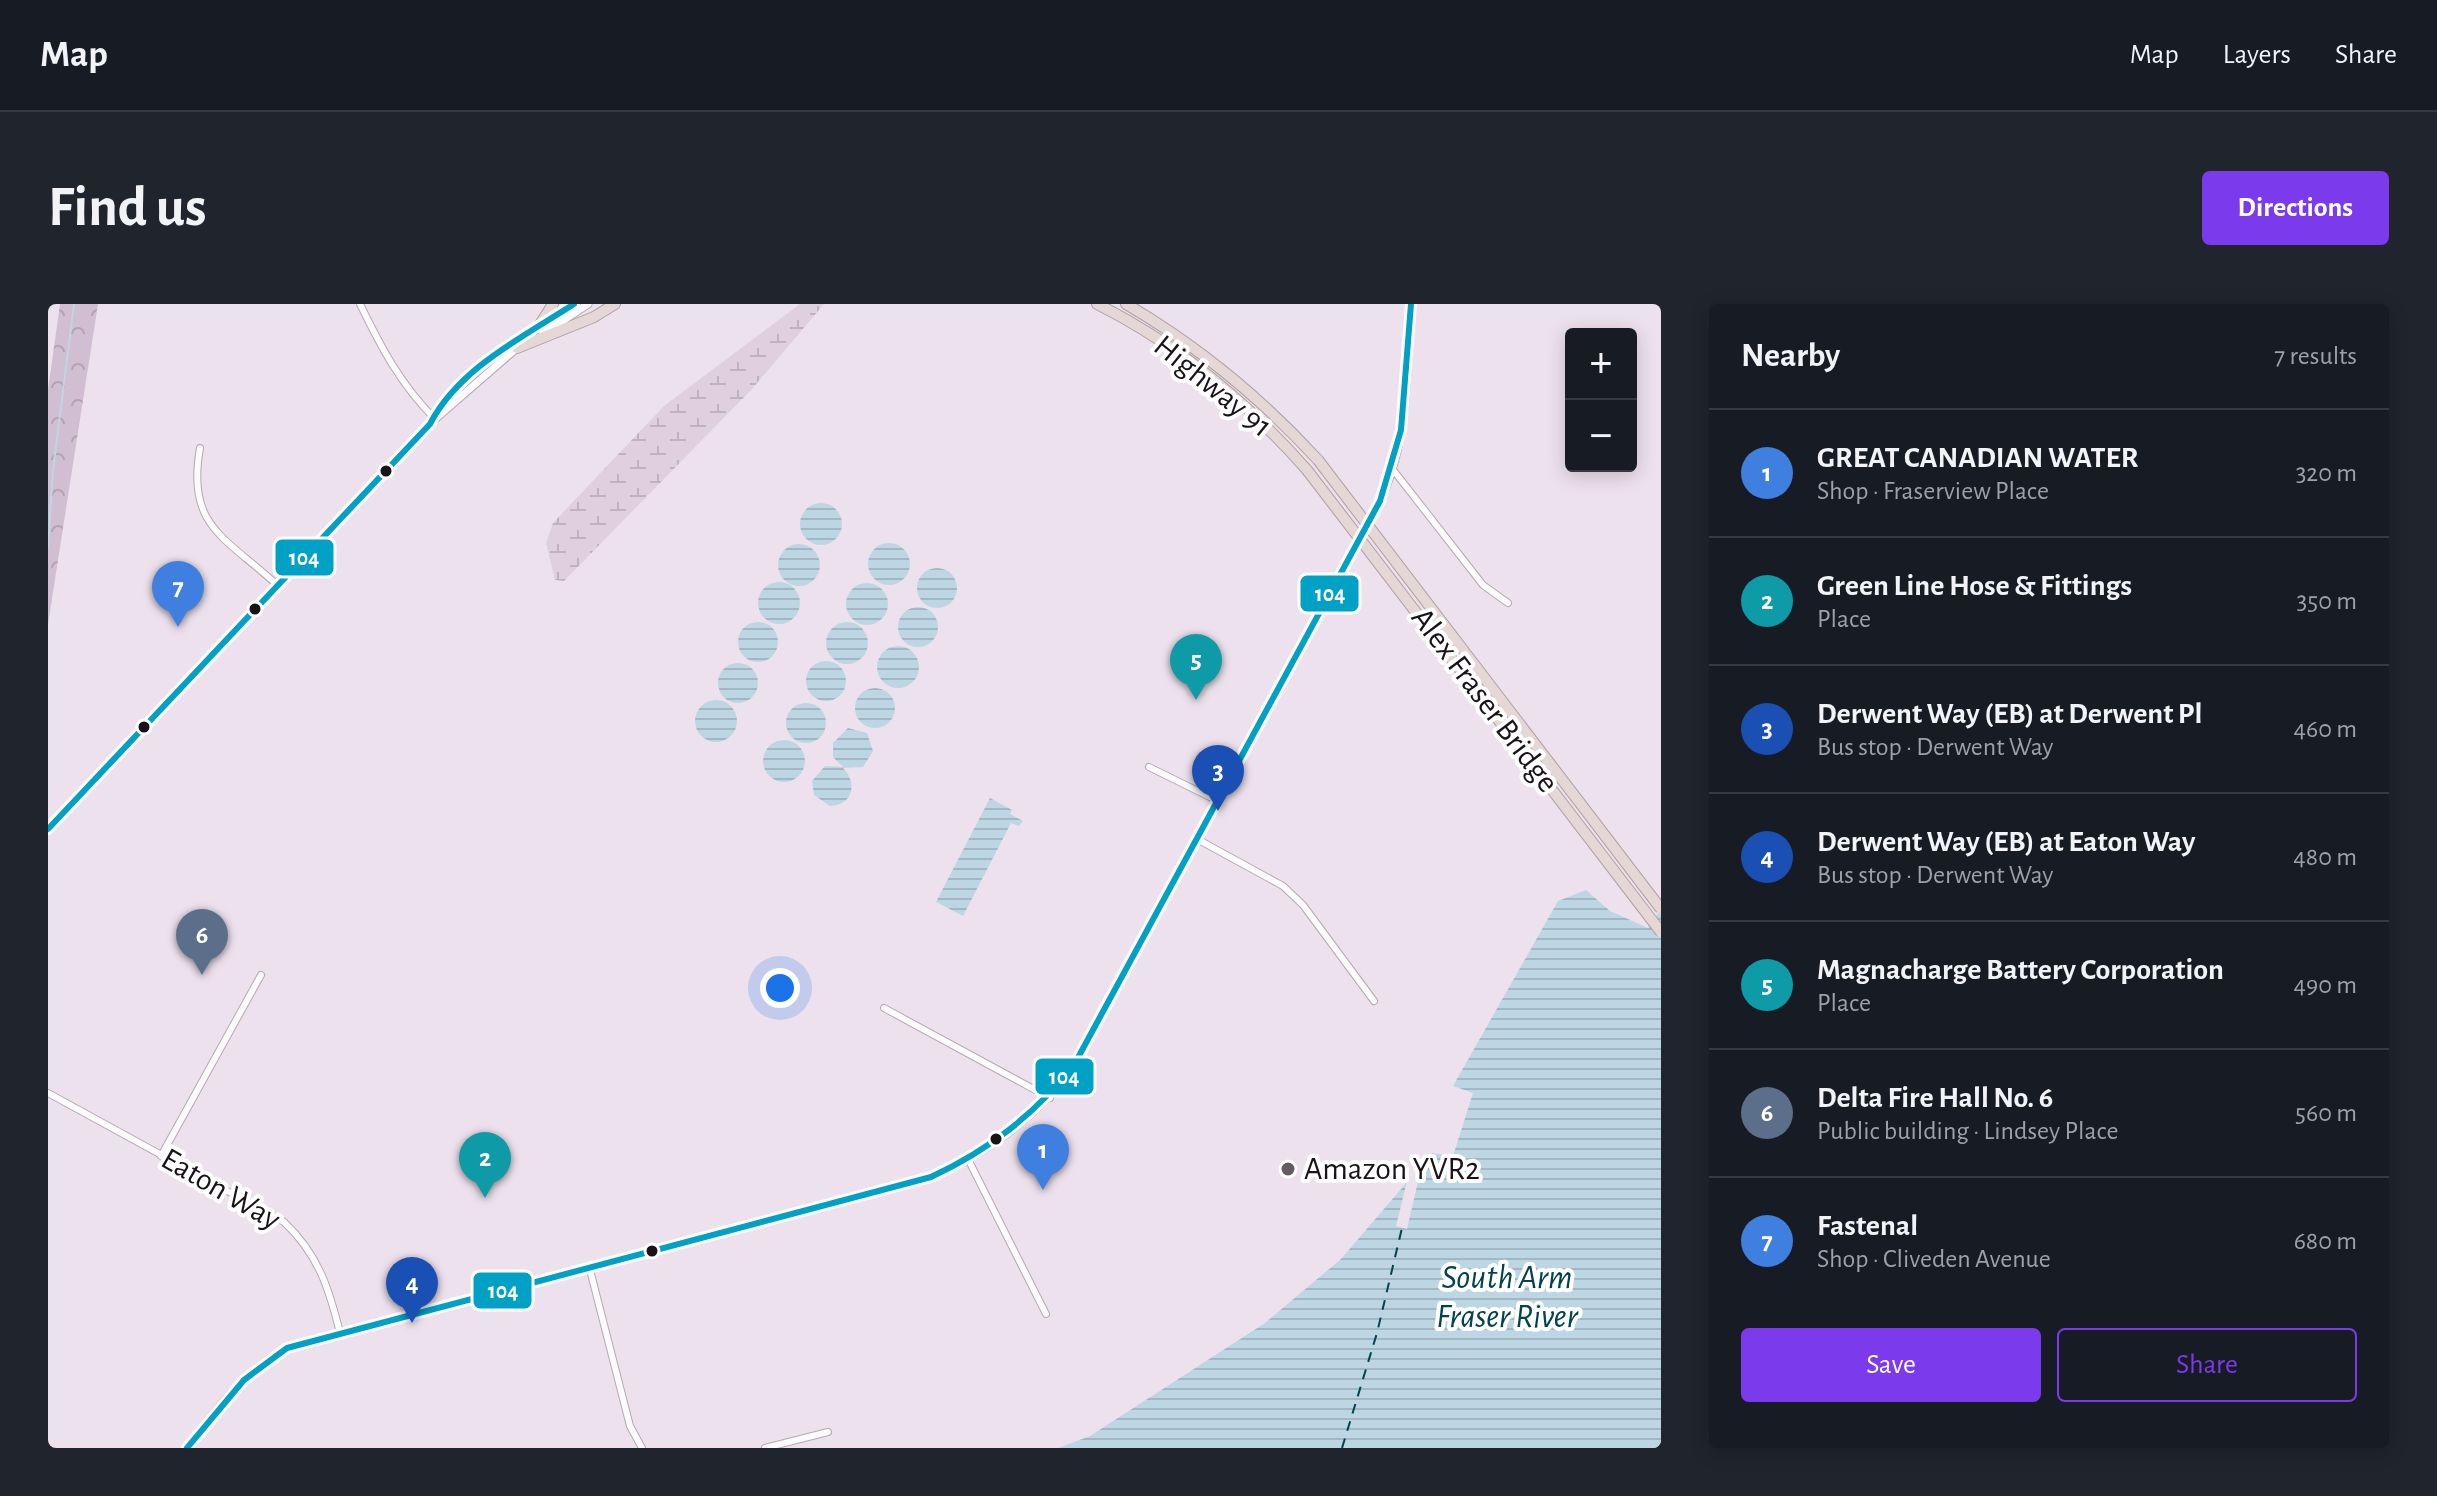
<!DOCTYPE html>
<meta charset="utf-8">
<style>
body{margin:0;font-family:"Alegreya Sans",sans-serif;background:#20242c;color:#f1f3f6}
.controls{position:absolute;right:24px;top:24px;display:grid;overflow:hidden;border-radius:8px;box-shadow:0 4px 20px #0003}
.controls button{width:72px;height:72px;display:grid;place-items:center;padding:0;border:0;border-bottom:2px solid #363941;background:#171b24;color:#f1f3f6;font:40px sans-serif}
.you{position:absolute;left:732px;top:684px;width:28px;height:28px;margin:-20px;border:6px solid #fff;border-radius:50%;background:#1a73e8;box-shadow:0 0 0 12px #1a73e833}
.badge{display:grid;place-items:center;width:52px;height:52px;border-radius:50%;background:#7c3aed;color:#fff;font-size:26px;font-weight:700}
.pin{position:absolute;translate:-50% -66px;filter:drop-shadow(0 2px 4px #0008)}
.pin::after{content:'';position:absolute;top:42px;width:28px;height:24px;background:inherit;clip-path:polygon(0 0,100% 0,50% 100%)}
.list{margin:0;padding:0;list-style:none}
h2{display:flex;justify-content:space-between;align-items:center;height:104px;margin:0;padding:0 32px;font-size:34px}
h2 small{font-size:26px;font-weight:400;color:#9ea1a6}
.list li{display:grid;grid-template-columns:52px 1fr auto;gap:24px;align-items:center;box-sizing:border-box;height:128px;padding:0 32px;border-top:2px solid #363941}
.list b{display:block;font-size:30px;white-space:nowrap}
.list p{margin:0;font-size:26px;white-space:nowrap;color:#9ea1a6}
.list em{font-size:26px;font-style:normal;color:#9ea1a6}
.actions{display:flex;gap:16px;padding:24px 32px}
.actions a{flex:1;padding:18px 0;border:2px solid #7c3aed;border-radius:8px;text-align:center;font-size:28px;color:#7c3aed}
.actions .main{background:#7c3aed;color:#fff}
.map{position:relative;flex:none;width:1613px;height:1144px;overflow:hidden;border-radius:8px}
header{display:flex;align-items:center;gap:48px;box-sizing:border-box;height:112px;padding:0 40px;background:#171b24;border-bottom:2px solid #363941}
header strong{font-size:38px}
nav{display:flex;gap:44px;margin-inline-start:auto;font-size:28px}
.intro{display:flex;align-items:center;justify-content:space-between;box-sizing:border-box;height:192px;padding:0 48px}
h1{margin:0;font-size:56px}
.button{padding:20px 36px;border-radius:8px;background:#7c3aed;color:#fff;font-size:28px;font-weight:700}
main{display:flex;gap:48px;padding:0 48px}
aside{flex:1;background:#171b24;border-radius:8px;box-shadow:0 4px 20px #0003}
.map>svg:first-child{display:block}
</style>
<header>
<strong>Map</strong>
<nav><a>Map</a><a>Layers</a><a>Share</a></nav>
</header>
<div class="intro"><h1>Find us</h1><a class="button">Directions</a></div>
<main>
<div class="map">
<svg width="1613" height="1144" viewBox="0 0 1613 1144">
<defs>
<pattern id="forest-crowns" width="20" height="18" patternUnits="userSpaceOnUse" patternTransform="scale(2)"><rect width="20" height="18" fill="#d2bed2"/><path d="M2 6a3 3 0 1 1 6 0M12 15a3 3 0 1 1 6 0" fill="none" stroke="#b4a2b4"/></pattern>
<pattern id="wetland-marsh" width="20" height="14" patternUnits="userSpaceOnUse" patternTransform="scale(2)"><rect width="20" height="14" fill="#dfcfdf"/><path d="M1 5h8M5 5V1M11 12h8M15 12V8" fill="none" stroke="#bfb1bf"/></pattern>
<pattern id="water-rules" width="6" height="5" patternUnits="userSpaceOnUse" patternTransform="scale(2)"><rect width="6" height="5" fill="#bdd6e3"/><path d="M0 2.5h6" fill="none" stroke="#a2b7c2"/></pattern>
</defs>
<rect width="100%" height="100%" fill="#ede1ed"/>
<path fill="url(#forest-crowns)" d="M 12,0 L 50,0 L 0,320 L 0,86 Z"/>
<path fill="url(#wetland-marsh)" d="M 752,0 L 776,0 L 704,85 L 516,277 L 507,276 L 498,239 L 505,219 L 616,102 Z"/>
<g fill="url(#water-rules)">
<circle cx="773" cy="220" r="21"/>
<circle cx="841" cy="260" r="21"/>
<circle cx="751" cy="261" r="21"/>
<circle cx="889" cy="284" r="20"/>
<circle cx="731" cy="299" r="21"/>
<circle cx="819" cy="300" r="21"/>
<circle cx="870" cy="323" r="20"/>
<circle cx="710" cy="338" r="20"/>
<circle cx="799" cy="339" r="21"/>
<circle cx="850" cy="363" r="21"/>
<circle cx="778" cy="377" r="20"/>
<circle cx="690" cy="379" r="20"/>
<circle cx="827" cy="404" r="20"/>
<circle cx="668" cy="417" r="21"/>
<circle cx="758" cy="419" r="20"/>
<path d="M 800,424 L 819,429 L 825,447 L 815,463 L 795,464 C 810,479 805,501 782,502 L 766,491 L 764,477 L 777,462 L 795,463 L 785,453 L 785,439 Z"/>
<circle cx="736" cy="457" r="21"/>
<path d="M 942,494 L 964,506 L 962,510 L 975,517 L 971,522 L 963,519 L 915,612 L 888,598 Z"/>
<path d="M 1538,586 L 1562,607 L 1600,624 L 1613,605 L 1613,1144 L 1010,1144 L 1042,1132 L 1217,1019 L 1293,955 L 1384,849 L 1405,852 L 1425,789 L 1405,782 L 1510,597 Z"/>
</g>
<path fill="#ede1ed" d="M 1376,852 L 1359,925 L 1348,922 L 1361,869 Z"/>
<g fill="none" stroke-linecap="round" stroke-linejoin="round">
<path stroke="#bdd6e3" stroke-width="2" d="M 0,243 L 5,166 L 26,0"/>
<path stroke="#014350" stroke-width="2" stroke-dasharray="10 8" stroke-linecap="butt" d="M 1294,1144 L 1329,1029 L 1354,924"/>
<defs>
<g id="minor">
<path d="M 312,0 C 333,43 352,80 387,115"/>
<path d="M 152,144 C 138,222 177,233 228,280"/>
<path d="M 1346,167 L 1435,281 L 1460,299"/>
<path d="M 1101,463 L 1170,497"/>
<path d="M 1149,535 L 1235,582 L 1255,601 L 1326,697"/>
<path d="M 836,704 L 1002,794"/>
<path d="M 0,789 L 236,918 C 270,950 281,984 292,1029"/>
<path d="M 113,852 L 213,671"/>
<path d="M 921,857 L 998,1010"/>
<path d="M 541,962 L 582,1122 L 594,1144"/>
<path d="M 717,1144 L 780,1128"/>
</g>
<g id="tertiary">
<path d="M 495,30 L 540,0"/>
<path d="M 387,115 C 407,65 482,28 526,0"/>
<path d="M 0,525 L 387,115 L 470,43"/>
<path d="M 139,1144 C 171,1102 193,1071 239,1044 L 883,873 C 943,847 987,814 1026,761 L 1332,197 C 1361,136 1358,67 1363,0"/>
</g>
<g id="motorway">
<path d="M 1049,0 C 1129,40 1200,99 1259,166"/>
<path d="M 1078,0 C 1150,42 1214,95 1270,156"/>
<path d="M 491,22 L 505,0"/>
<path d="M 469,44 L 546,13 L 567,0"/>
</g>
</defs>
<use href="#minor" stroke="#b3a9b3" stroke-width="8"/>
<use href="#tertiary" stroke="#b3a9b3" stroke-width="9"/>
<use href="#motorway" stroke="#b09fa1" stroke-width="12"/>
<use href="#minor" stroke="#fcfafc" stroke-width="6"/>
<use href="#tertiary" stroke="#fcfafc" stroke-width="7"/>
<use href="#motorway" stroke="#e4d7d5" stroke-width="10"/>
<defs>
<g id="motorway-bridge">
<path d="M 1270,156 L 1613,605"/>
<path d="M 1259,166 L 1613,628"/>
</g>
</defs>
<use href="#motorway-bridge" stroke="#b09fa1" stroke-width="12" stroke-linecap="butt"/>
<use href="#motorway-bridge" stroke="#e4d7d5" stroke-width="10"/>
<defs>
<g id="bus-1">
<path d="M 0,525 L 382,120 C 411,64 475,33 526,0"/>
<path d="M 139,1144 L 196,1076 L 239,1044 L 883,873 C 941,846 986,811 1026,761 L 1332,197 L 1353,126 L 1363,0"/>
</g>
</defs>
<use href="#bus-1" stroke="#fff" stroke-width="12"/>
<use href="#bus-1" stroke="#01a1c5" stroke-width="6"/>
</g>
<g fill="#191219" stroke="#fff" stroke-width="3">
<circle cx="338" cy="167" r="7"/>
<circle cx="207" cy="305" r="7"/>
<circle cx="96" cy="423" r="7"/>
<circle cx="948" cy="835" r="7"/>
<circle cx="604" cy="947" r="7"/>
</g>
<circle fill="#635a63" stroke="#fff" stroke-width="3" cx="1240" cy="865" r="8"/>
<g text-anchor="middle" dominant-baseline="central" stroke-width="8" stroke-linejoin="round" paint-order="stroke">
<g font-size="32" fill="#191219" stroke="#fff">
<text transform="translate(1165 82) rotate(39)">Highway 91</text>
<text transform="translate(1437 396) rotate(53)">Alex Fraser Bridge</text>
<text transform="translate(173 885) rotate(30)">Eaton Way</text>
</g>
<g font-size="32" fill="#191219" stroke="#fff" text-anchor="start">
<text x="1256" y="865">Amazon YVR2</text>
</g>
<g font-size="34" font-style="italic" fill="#014350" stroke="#fff">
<text x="1459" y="974">South Arm<tspan x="1459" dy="39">Fraser River</tspan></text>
</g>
</g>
<g stroke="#fff" stroke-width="3">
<rect x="226" y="234" width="61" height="39" rx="8" fill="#01a1c5"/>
<rect x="1251" y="270" width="61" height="39" rx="8" fill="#01a1c5"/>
<rect x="986" y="753" width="61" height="39" rx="8" fill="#01a1c5"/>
<rect x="424" y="967" width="61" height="39" rx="8" fill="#01a1c5"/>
</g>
<g font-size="22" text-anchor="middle" font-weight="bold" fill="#fff">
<text x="256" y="261">104</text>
<text x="1282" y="297">104</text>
<text x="1016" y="780">104</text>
<text x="455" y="994">104</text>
</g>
</svg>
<div class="controls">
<button>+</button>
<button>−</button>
</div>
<div class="you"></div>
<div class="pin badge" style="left:995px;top:886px;background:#3f7fe0">1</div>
<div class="pin badge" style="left:437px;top:894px;background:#0f9aa8">2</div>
<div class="pin badge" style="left:1170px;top:507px;background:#1a4fb4">3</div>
<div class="pin badge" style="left:364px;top:1019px;background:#1a4fb4">4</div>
<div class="pin badge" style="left:1148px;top:396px;background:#0f9aa8">5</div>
<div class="pin badge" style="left:154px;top:671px;background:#5c6f8a">6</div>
<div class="pin badge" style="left:130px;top:323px;background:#3f7fe0">7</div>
</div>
<aside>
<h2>Nearby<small>7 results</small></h2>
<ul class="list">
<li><span class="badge" style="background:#3f7fe0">1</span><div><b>GREAT CANADIAN WATER</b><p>Shop · Fraserview Place</p></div><em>320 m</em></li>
<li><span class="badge" style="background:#0f9aa8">2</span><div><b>Green Line Hose &amp; Fittings</b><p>Place</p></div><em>350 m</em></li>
<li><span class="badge" style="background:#1a4fb4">3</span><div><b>Derwent Way (EB) at Derwent Pl</b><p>Bus stop · Derwent Way</p></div><em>460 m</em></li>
<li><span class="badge" style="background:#1a4fb4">4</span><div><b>Derwent Way (EB) at Eaton Way</b><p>Bus stop · Derwent Way</p></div><em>480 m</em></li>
<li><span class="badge" style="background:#0f9aa8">5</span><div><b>Magnacharge Battery Corporation</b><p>Place</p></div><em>490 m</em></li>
<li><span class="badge" style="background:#5c6f8a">6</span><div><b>Delta Fire Hall No. 6</b><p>Public building · Lindsey Place</p></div><em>560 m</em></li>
<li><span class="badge" style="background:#3f7fe0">7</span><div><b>Fastenal</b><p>Shop · Cliveden Avenue</p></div><em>680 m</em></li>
</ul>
<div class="actions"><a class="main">Save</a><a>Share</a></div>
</aside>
</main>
